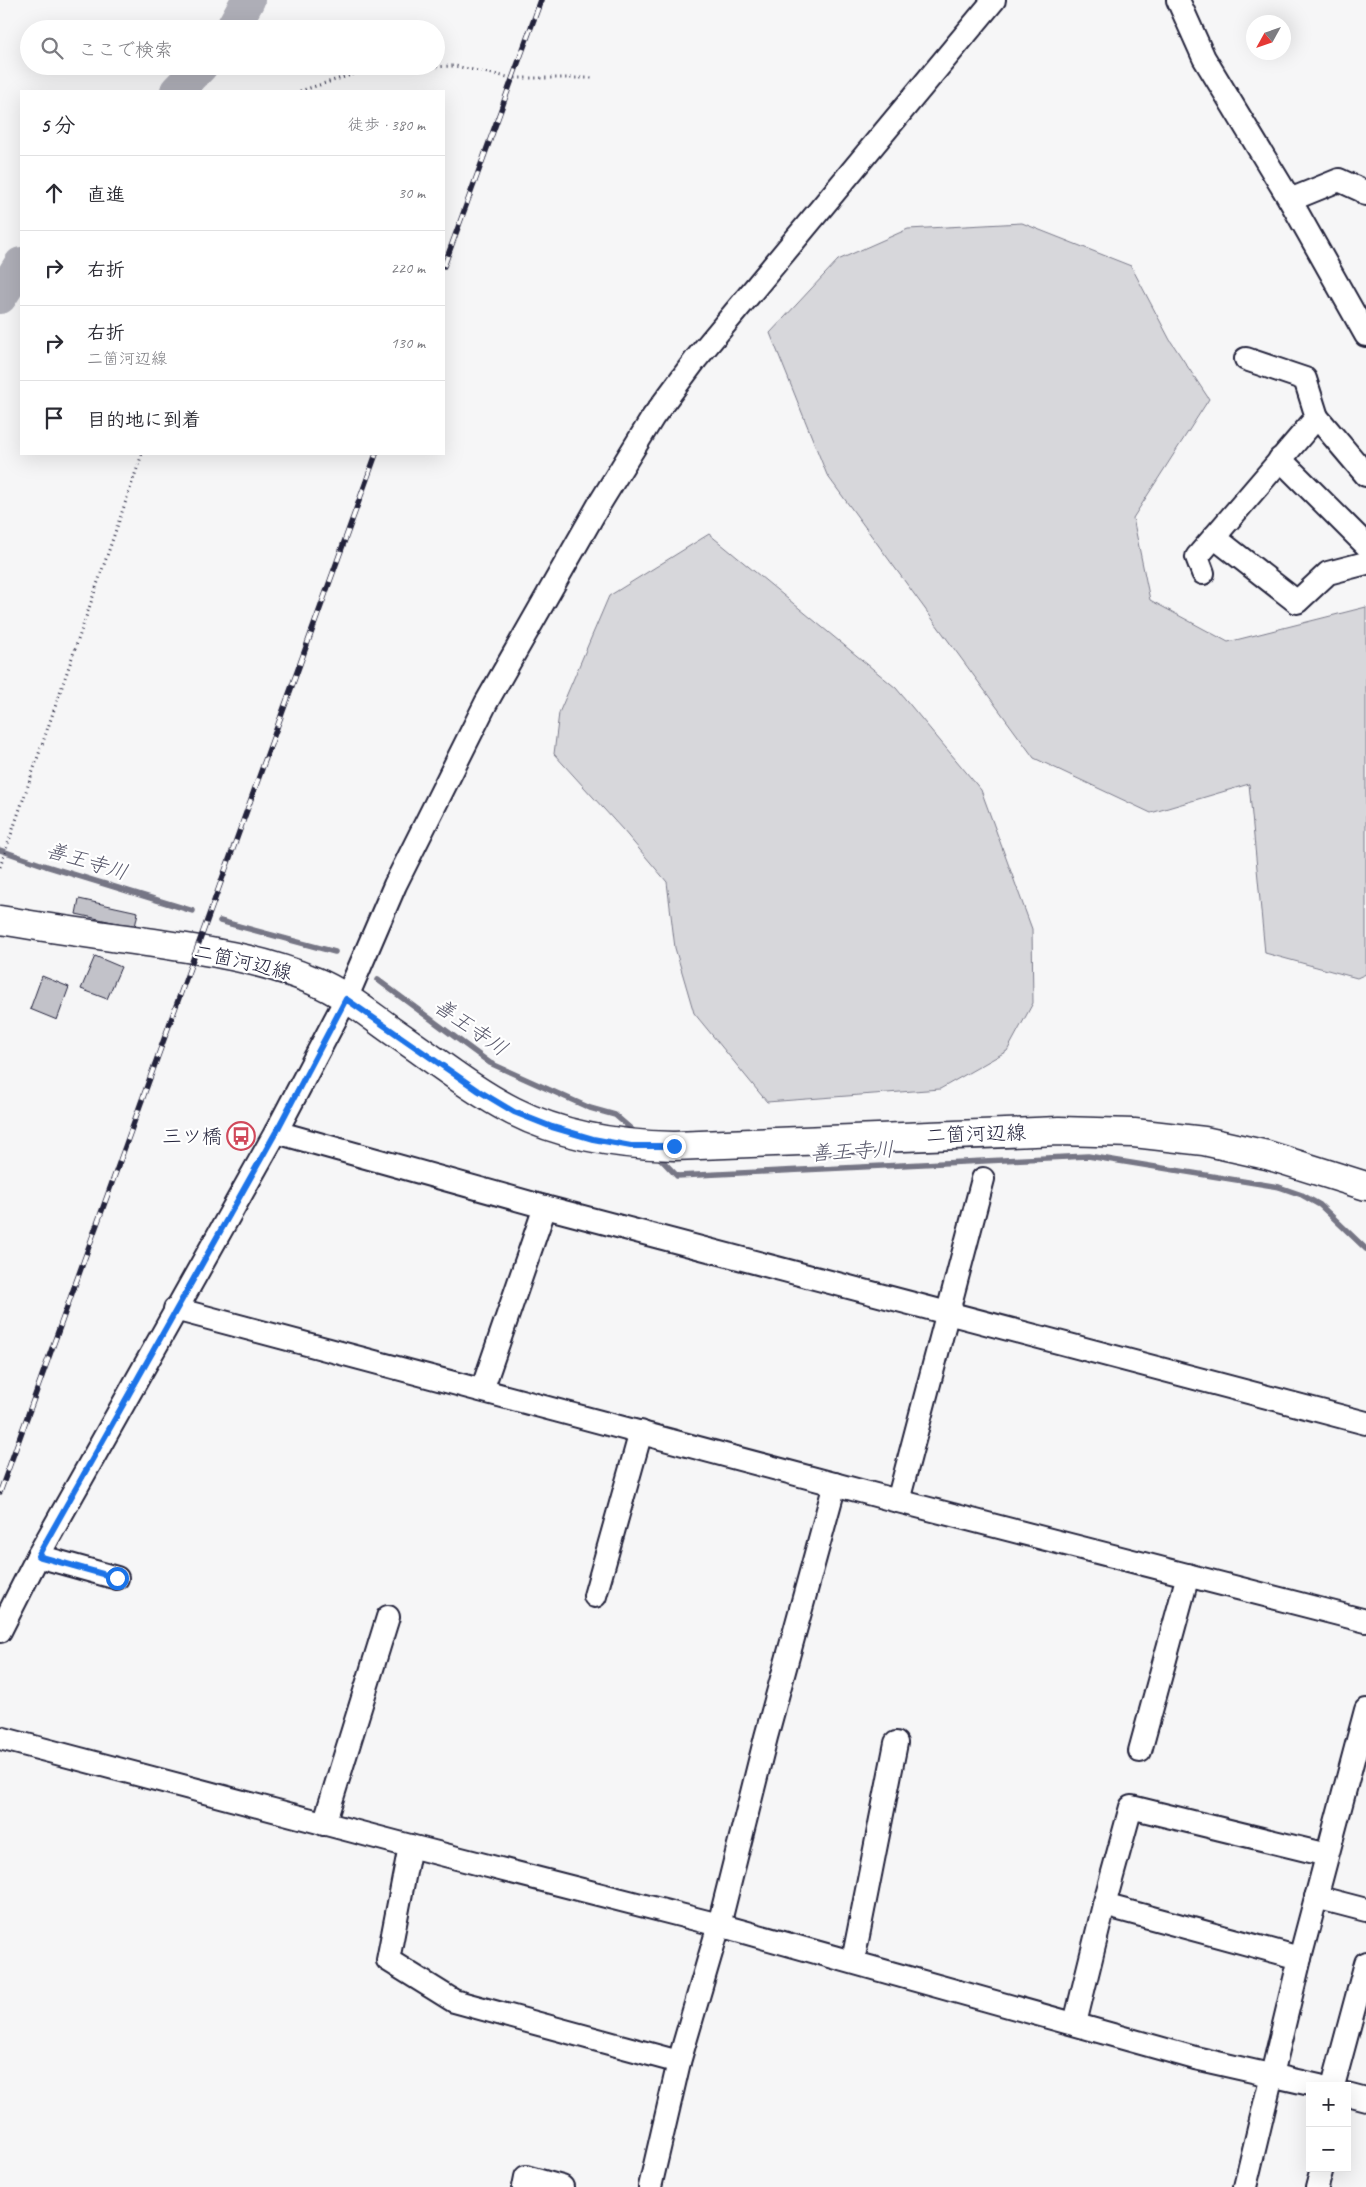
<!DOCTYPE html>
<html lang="ja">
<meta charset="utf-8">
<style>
body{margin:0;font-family:Caveat,"Klee One",sans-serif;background:#f7f7f7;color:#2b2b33}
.controls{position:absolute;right:15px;bottom:15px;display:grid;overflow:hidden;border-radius:0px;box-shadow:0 5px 20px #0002}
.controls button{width:45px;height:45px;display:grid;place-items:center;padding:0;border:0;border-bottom:1px solid #e1e1e2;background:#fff;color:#2b2b33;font:25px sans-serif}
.compass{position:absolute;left:1246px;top:15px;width:45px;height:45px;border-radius:50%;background:#fff;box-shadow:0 5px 20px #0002;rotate:230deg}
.stop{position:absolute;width:15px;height:15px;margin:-11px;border:4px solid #1a73e8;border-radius:50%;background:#fff}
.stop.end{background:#1a73e8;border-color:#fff;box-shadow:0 1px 5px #0008}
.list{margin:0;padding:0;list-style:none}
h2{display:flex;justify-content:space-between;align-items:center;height:65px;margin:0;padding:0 20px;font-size:21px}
h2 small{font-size:16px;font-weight:400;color:#7c7c81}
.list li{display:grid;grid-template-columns:32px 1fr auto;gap:15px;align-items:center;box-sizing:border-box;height:75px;padding:0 20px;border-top:1px solid #e1e1e2}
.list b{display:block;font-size:19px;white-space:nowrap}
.list p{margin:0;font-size:16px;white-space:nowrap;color:#7c7c81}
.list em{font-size:16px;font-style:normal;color:#7c7c81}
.icon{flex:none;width:28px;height:28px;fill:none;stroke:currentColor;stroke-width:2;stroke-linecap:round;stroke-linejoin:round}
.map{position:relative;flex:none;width:1366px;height:2187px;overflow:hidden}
.search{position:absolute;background:#fff;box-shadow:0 5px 20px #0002;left:20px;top:20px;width:425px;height:55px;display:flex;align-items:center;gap:12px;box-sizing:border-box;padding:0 18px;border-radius:28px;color:#7c7c81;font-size:19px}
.panel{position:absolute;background:#fff;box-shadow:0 5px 20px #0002;left:20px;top:90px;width:425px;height:365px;border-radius:0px}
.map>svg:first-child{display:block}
</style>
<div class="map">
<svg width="1366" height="2187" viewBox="0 0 1366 2187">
<rect width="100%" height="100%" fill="#f6f6f7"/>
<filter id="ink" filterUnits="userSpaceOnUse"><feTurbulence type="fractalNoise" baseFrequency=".02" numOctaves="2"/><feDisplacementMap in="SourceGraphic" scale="10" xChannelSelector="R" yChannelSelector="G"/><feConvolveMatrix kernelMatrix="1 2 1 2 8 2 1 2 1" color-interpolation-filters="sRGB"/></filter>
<g filter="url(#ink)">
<g fill="#d7d7db" stroke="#7c7c8b">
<path d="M 1022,223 L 1131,266 L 1170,340 L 1209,399 L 1133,518 L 1150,600 L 1228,642 L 1366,607 L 1366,974 L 1357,978 L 1265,953 L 1249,784 L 1151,813 L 1034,758 L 827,475 L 770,333 L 838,260 L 908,229 Z"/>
<path d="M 709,534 L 896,688 L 981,790 L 1032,929 L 1033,1003 L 1007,1051 L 940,1089 L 767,1102 L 694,1013 L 675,948 L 667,882 L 623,830 L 554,754 L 559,713 L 609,596 Z"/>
</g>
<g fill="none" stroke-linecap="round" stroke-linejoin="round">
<g stroke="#767685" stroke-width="5.5">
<path d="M 0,850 L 46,866 L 193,911"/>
<path d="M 220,921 L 335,952"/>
<path d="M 378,980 L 490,1063 L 590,1108 L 615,1115 L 637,1134"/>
<path d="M 657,1155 L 677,1176 L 1088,1156 L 1279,1187 L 1302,1195 L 1320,1205 L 1366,1249"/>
</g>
<g stroke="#aeaeb7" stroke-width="34">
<path d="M 232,29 L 248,0"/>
<path d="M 177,91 L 201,66"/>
<path d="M 0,297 L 21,264"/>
</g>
</g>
<g fill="#c2c2c9" stroke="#22223b">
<path d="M 79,899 L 138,912 L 135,927 L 76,914 Z"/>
<path d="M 95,956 L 121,967 L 107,999 L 81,989 Z"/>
<path d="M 42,976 L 69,987 L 57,1020 L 30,1009 Z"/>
</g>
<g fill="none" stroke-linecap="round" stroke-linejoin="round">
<defs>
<g id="minor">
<path d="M 1178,0 L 1204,58 L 1290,200 L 1366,335"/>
<path d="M 1290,200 L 1339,180 L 1363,191 L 1366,194"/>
<path d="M 1246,359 L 1305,379 L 1317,417"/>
<path d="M 1280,459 L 1366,545"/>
<path d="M 1214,537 L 1297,602 L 1328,573 L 1366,563"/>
<path d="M 1203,573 L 1197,557 L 1317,417 L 1366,475"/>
<path d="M 276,1132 L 545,1207 L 1366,1423"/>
<path d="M 175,1309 L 898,1501 L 1366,1621"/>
<path d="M 482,1390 L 545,1207"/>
<path d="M 898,1501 L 983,1179"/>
<path d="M 38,1556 L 117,1578"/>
<path d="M 595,1596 L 641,1432"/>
<path d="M 0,1631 L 38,1556 L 276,1132 L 346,999 L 395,885 L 486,703 L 600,503 L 653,417 L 696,359 L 994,0"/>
<path d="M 0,1738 L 410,1846 L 719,1925 L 1195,2058 L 1319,2086"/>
<path d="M 1140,1751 L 1188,1575"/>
<path d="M 324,1824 L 388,1617"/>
<path d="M 410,1846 L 388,1960 L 454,2001 L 679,2062"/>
<path d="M 1316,1897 L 1366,1910"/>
<path d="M 1104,1905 L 1300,1958"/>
<path d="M 853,1961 L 896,1743"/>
<path d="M 1075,2023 L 1104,1905 L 1131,1807 L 1327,1855"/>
<path d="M 1333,2086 L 1366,1963"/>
<path d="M 1347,2094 L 1366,2099"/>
<path d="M 524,2187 L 526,2177 L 562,2187"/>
<path d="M 650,2187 L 679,2062 L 719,1925 L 766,1737 L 835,1484"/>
<path d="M 1245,2187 L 1300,1958 L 1366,1710"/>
<path d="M 1317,2187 L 1322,2168"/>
</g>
<path id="major" d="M 0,920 C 53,929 107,936 161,944 C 214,952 265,960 314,981 C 344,993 371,1016 397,1034 C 435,1060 472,1090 513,1111 C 564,1137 619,1145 674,1146 L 1059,1131 L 1134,1133 L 1204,1141 L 1267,1155 L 1366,1186"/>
</defs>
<use href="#minor" stroke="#22223b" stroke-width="26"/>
<use href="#major" stroke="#22223b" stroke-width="31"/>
<g stroke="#22223b" stroke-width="3" stroke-dasharray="1 4" stroke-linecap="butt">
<path d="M 300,91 L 370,69 L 455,66 L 512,78 L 595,78"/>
<path d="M 0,867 L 142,454"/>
</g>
<use href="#minor" stroke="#fff" stroke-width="22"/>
<use href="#major" stroke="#fff" stroke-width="28"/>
<defs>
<g id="rail">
<path d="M 444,266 L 541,0"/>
<path d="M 0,1492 L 376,454"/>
</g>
</defs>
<use href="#rail" stroke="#22223b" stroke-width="5.5"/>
<use href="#rail" stroke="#fff" stroke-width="4" stroke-dasharray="11" stroke-linecap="butt"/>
</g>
</g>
<g fill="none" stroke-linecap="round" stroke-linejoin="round" filter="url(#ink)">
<path stroke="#1a73e8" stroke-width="6" d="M 117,1578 L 38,1556 L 276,1132 L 346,999 L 479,1091 L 514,1112 L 552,1127 L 593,1139 L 631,1146 L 674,1146"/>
</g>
<defs>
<symbol id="bus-ring" viewBox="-11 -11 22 22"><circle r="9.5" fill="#fff" stroke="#d1495b" stroke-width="1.5"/><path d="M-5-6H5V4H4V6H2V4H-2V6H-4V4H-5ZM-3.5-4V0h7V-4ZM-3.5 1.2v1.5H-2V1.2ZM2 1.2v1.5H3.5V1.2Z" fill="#d1495b"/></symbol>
</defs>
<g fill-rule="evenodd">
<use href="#bus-ring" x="225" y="1120" width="32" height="32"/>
</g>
<g text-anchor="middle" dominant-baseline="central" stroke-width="4.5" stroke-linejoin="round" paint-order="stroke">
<g font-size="20" fill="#22223b" stroke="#fff">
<text transform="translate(243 962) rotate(13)">二箇河辺線</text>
<text transform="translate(976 1134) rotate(-2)">二箇河辺線</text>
</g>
<g font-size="20" fill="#22223b" stroke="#fff" text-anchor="end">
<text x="222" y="1136">三ツ橋</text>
</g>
<g font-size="21" font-style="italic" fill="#5a5a6d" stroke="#fff">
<text transform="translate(87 861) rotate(17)">善王寺川</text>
<text transform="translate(471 1027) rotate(35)">善王寺川</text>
<text transform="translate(852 1151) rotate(-3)">善王寺川</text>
</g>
</g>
</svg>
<div class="controls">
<button>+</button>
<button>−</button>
</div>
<svg class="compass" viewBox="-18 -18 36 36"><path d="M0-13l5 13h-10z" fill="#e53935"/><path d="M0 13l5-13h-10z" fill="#7c7c81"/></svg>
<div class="stop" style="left:117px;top:1578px"></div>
<div class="stop end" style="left:674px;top:1146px"></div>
<div class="search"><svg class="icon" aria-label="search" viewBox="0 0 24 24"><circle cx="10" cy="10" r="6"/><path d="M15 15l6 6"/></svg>ここで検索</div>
<section class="panel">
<h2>5 分<small>徒歩 · 380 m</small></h2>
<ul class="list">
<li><svg class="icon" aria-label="ahead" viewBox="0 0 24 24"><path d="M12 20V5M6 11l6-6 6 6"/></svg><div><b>直進</b></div><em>30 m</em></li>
<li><svg class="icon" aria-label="right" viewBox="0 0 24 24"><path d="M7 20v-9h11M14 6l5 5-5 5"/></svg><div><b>右折</b></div><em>220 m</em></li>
<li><svg class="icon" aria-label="right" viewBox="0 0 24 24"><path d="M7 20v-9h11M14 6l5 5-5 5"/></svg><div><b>右折</b><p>二箇河辺線</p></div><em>130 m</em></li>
<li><svg class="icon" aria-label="arrive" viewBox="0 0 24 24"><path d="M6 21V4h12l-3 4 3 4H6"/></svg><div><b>目的地に到着</b></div></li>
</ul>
</section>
</div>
